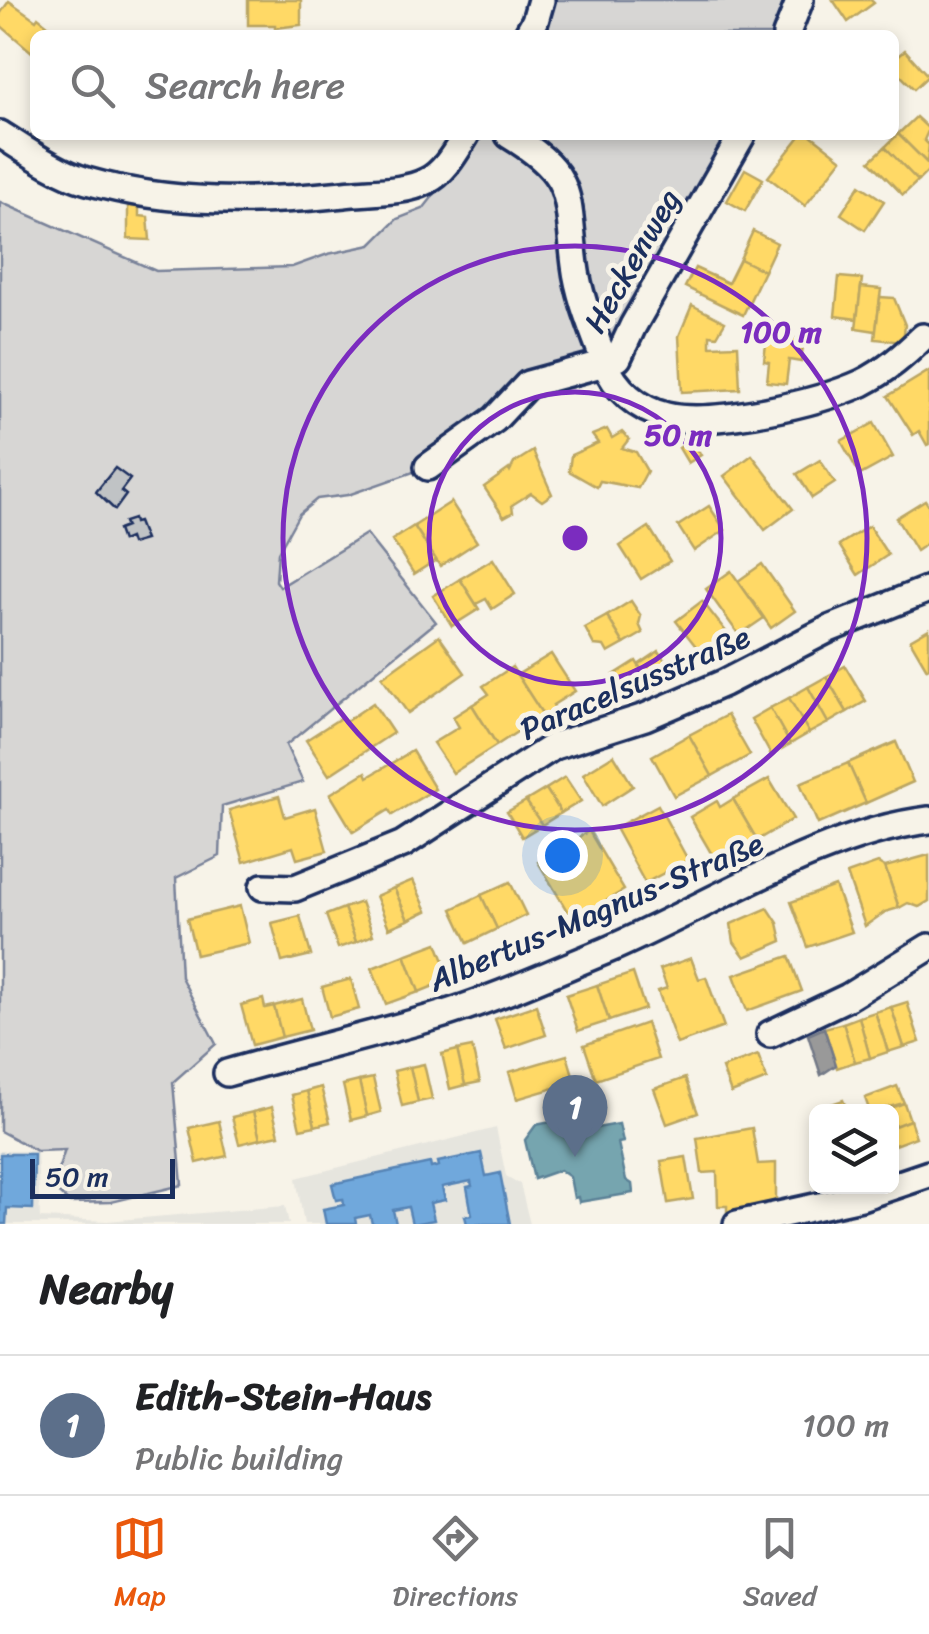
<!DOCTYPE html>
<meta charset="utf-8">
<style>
body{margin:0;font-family:Sriracha,sans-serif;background:#f6f6f6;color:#202124}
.controls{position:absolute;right:30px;bottom:30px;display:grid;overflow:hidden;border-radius:15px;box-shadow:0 5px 15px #0003}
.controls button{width:90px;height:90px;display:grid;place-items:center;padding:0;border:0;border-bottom:2px solid #e0e0e0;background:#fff;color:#202124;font:50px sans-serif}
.scale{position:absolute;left:30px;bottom:25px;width:145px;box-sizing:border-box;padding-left:10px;border:5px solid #1b2f5e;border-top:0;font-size:28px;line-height:35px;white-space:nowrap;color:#1b2f5e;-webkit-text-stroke:8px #f7f3e8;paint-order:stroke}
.you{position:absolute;left:562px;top:855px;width:35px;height:35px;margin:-25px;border:8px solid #fff;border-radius:50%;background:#1a73e8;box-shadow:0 0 0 15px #1a73e833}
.badge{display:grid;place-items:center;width:65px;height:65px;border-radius:50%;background:#ea580c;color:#fff;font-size:32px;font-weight:700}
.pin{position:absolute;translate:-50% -82px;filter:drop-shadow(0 2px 5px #0008)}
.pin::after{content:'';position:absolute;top:52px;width:35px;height:30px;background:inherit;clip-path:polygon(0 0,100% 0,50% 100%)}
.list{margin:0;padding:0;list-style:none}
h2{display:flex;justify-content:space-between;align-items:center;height:130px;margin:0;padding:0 40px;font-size:42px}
h2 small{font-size:32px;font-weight:400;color:#757577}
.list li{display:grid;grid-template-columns:65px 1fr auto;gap:30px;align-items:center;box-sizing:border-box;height:140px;padding:0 40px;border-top:2px solid #e0e0e0}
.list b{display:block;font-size:38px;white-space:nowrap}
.list p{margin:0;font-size:32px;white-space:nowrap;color:#757577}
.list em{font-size:32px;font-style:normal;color:#757577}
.icon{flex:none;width:55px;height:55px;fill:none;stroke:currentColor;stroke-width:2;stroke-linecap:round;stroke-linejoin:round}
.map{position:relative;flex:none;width:929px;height:1224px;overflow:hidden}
.search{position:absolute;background:#fff;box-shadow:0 5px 15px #0003;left:30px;right:30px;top:30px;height:110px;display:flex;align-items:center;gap:25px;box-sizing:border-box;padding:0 35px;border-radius:15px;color:#757577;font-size:38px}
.sheet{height:270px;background:#fff}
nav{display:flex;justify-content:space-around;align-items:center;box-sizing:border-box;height:140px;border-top:2px solid #e0e0e0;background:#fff;font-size:28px;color:#757577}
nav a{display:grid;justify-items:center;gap:5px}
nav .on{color:#ea580c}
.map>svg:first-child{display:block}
</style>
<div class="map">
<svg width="929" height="1224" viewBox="0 0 929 1224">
<rect width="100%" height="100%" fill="#f7f3e8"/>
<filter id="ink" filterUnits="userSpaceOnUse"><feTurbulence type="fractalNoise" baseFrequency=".01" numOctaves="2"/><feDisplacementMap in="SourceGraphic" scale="20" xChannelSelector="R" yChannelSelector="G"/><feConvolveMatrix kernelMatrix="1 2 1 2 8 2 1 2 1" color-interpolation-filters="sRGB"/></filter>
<g filter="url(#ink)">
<g fill="#e6e5de">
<path d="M 496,1128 L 506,1176 L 520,1184 L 530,1224 L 304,1224 L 296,1178 Z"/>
<path d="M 0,1151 L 37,1151 L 40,1218 L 107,1221 L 285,1206 L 289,1224 L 0,1224 Z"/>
</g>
<g fill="#d7d6d4" stroke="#798299" stroke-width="2.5">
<path d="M 539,0 L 802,0 L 786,35 L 524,35 Z"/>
<path d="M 468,135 L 742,135 L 618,358 L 528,384 L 428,467 L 348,495 L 317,499 L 299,514 L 278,552 L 276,581 L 280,587 L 366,534 L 436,622 L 286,745 L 303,782 L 222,806 L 220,856 L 176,878 L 181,977 L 216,1044 L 173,1082 L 182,1185 L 111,1202 L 70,1203 L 52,1187 L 65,1150 L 37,1151 L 0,1131 L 0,202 L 156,271 L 292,267 L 328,254 L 371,245 L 397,219 L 423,209 L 456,167 Z"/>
</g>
<g fill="#ffd966" stroke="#bba664" stroke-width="2.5">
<path d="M 248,0 L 301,0 L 301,25 L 275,28 L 275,25 L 248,25 Z"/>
<path d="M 833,0 L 871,0 L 874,3 L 848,22 Z"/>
<path d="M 9,1 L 36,20 L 38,17 L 49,26 L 42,35 L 35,35 L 33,53 L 0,25 L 0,14 Z"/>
<path d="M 905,50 L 928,76 L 914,89 L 894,69 L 894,59 Z"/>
<path d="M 916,117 L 929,129 L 924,140 L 929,145 L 927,163 L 898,134 Z"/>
<path d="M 898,134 L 929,165 L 929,170 L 918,181 L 885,147 Z"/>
<path d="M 801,135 L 811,135 L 842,159 L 805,206 L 768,177 Z"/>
<path d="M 885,147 L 918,181 L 903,195 L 870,161 Z"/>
<path d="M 745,169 L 763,179 L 745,211 L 727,201 Z"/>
<path d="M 860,185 L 884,201 L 865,230 L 841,214 Z"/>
<path d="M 128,204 L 139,204 L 139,216 L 148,217 L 150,240 L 128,239 Z"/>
<path d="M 753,231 L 777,243 L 764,271 L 740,259 Z"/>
<path d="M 740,259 L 764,271 L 743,315 L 685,287 L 695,268 L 728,283 Z"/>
<path d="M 839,277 L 862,279 L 857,319 L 835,316 Z"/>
<path d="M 861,287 L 881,289 L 876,331 L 856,328 Z"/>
<path d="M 880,297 L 894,298 L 905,325 L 903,342 L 875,339 Z"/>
<path d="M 692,305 L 725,322 L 717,336 L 710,335 L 710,346 L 738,345 L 740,389 L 682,392 L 679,336 Z"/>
<path d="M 767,335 L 804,339 L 801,362 L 789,360 L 786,384 L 767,382 L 769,362 L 764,361 Z"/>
<path d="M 929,371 L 929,444 L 927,445 L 919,431 L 913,435 L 888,396 Z"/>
<path d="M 874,423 L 893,457 L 860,475 L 841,441 Z"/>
<path d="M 607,429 L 612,438 L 622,432 L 629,439 L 622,448 L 636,452 L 647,471 L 638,488 L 600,481 L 597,487 L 569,471 L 571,455 L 598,443 L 592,435 Z"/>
<path d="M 692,440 L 701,455 L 688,463 L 679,448 Z"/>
<path d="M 533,451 L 552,494 L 542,501 L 531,493 L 512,505 L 513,512 L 504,517 L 484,487 L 509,469 L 510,471 L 514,463 Z"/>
<path d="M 752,455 L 793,509 L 765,530 L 724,476 Z"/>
<path d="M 820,460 L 835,483 L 812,498 L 797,474 Z"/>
<path d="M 925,500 L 929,506 L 929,542 L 916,551 L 896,518 Z"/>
<path d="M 451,502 L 477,542 L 440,566 L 414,526 Z"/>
<path d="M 709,506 L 725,530 L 694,551 L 678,526 Z"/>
<path d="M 414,526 L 436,560 L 414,574 L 392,540 Z"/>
<path d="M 869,526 L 888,555 L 858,575 L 839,545 Z"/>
<path d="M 649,527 L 670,561 L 641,579 L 620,546 Z"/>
<path d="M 493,559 L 515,594 L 492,609 L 486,599 L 476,604 L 460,579 Z"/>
<path d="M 762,564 L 795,611 L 771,628 L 738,581 Z"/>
<path d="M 731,571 L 764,618 L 739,635 L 706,589 Z"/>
<path d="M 460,579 L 479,609 L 452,626 L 433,596 Z"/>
<path d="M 631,601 L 641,616 L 639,624 L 643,633 L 624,644 L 607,616 Z"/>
<path d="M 702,601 L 728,634 L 702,654 L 676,621 Z"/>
<path d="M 607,616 L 624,644 L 608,653 L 604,646 L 594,645 L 585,628 Z"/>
<path d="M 929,629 L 929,668 L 927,669 L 910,640 Z"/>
<path d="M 439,636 L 465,673 L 408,713 L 382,677 Z"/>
<path d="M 659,651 L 675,676 L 654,690 L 638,665 Z"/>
<path d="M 551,654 L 575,691 L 553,705 L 561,718 L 550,726 L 517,675 Z"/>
<path d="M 636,661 L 652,687 L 630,700 L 614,675 Z"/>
<path d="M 845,666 L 866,701 L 847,712 L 826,677 Z"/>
<path d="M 512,667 L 543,715 L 497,745 L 472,705 L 489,694 L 483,686 Z"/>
<path d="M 826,677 L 847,712 L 828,723 L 808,687 Z"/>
<path d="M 808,687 L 828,723 L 809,733 L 789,698 Z"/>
<path d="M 789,698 L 809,733 L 790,744 L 770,708 Z"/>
<path d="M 373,703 L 393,733 L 329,775 L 306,740 L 342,717 L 345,722 Z"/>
<path d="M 472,705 L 497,745 L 453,773 L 433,743 L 459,727 L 453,717 Z"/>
<path d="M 770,708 L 790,744 L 771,755 L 751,719 Z"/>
<path d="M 727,715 L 750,755 L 712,776 L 689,735 Z"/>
<path d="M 689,735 L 712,776 L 674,796 L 652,756 Z"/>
<path d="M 896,742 L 913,782 L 866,803 L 848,763 Z"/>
<path d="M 412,751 L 435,789 L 392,815 L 389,810 L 353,832 L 330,794 L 366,772 L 368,777 Z"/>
<path d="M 614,755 L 633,786 L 602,806 L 583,774 Z"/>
<path d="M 848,763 L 866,803 L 818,824 L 800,783 Z"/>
<path d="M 565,777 L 581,801 L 561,813 L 546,789 Z"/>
<path d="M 769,779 L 793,819 L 757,840 L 733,799 Z"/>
<path d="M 546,789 L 561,813 L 542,825 L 526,801 Z"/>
<path d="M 279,796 L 285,817 L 315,808 L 327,851 L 297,859 L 293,847 L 244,862 L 229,810 Z"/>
<path d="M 733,799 L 757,840 L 746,846 L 743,841 L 714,858 L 690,817 L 717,801 L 720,807 Z"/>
<path d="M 526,801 L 542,825 L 522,837 L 507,812 Z"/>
<path d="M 658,805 L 688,860 L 645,883 L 615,828 Z"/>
<path d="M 589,831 L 624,890 L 573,921 L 538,862 Z"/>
<path d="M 929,855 L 929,901 L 919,907 L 908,903 L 899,908 L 885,867 Z"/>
<path d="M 878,863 L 885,867 L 899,908 L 885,912 L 865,926 L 847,874 Z"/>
<path d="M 413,880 L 427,911 L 408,920 L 394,888 Z"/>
<path d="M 510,882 L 526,915 L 497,929 L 481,895 Z"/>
<path d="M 835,886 L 852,932 L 808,947 L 791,902 Z"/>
<path d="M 394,888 L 408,920 L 389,928 L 376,896 Z"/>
<path d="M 481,895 L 497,929 L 468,943 L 452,909 Z"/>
<path d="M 361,902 L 373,935 L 356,942 L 344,908 Z"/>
<path d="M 240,906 L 249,943 L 196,955 L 187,919 Z"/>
<path d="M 344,908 L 356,942 L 338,948 L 326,915 Z"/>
<path d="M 768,908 L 778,923 L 782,941 L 745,957 L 734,942 L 731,924 Z"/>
<path d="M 300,916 L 311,955 L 282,962 L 272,923 Z"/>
<path d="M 437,943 L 451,979 L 419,992 L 405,955 Z"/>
<path d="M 405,955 L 419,992 L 386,1004 L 372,968 Z"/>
<path d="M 789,956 L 802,991 L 747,1011 L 734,975 Z"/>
<path d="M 691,958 L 699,979 L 706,977 L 724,1027 L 677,1044 L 658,991 L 667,988 L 660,969 Z"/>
<path d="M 633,973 L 645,1009 L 609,1021 L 597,985 Z"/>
<path d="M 351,979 L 359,1009 L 330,1017 L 322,987 Z"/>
<path d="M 597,985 L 609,1021 L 578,1031 L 566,995 Z"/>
<path d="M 263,999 L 265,1008 L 274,1006 L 282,1037 L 252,1045 L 241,1005 Z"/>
<path d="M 302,999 L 310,1030 L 282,1037 L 274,1006 Z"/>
<path d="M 907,1002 L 920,1042 L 904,1047 L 891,1007 Z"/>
<path d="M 536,1005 L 546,1035 L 506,1049 L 495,1019 Z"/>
<path d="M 891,1007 L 904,1047 L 888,1052 L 875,1012 Z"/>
<path d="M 875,1012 L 888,1052 L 870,1058 L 859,1017 Z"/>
<path d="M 859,1017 L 870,1058 L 855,1062 L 843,1023 Z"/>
<path d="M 646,1023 L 658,1059 L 596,1080 L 584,1045 Z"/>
<path d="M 843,1023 L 855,1062 L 837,1068 L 824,1028 Z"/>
<path d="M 472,1047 L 480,1082 L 465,1085 L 457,1050 Z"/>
<path d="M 457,1050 L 465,1085 L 450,1089 L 442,1054 Z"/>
<path d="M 567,1055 L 575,1082 L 517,1099 L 509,1072 Z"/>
<path d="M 758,1055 L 767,1079 L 731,1093 L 722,1068 Z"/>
<path d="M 424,1064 L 432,1099 L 418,1102 L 410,1067 Z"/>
<path d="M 410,1067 L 418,1102 L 402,1106 L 394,1071 Z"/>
<path d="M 373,1078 L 381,1112 L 367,1116 L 359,1081 Z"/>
<path d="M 685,1078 L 698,1113 L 667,1124 L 654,1089 Z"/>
<path d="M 359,1081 L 367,1116 L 351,1120 L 343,1085 Z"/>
<path d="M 897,1086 L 904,1103 L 870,1112 L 865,1098 Z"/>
<path d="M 321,1087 L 330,1122 L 315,1126 L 307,1091 Z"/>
<path d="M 307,1091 L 315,1126 L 300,1129 L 292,1095 Z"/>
<path d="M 843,1100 L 848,1112 L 816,1112 L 816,1126 L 811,1111 Z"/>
<path d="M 904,1103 L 910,1120 L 892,1127 L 892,1112 L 880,1112 Z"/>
<path d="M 272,1107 L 279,1135 L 260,1139 L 253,1112 Z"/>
<path d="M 253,1112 L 260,1139 L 239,1144 L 232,1117 Z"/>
<path d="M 910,1120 L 916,1137 L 892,1146 L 892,1127 Z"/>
<path d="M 219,1121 L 227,1156 L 197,1163 L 189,1128 Z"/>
<path d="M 752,1128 L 758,1164 L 776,1163 L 776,1211 L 727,1216 L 727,1206 L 718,1206 L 717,1172 L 702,1173 L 697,1138 Z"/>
<path d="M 686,1157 L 693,1199 L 668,1203 L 661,1161 Z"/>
</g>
<g fill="#6fa8dc" stroke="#5684b6" stroke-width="2.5">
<path d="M 481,1153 L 486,1176 L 500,1173 L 510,1224 L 467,1224 L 465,1216 L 472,1215 L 467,1187 L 472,1186 L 471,1181 L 442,1187 L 445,1200 L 430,1203 L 434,1220 L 412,1224 L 408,1207 L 393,1210 L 396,1224 L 372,1224 L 370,1215 L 355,1218 L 356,1224 L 326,1224 L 323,1209 L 344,1205 L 343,1199 L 336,1200 L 332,1184 L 430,1163 L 431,1168 L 439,1166 L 438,1162 Z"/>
<path d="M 0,1154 L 34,1154 L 33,1209 L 7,1208 L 6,1224 L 0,1224 Z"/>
</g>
<path fill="#76a5af" stroke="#5b8297" stroke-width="2.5" d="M 551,1122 L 558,1126 L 572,1123 L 597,1128 L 619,1124 L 623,1142 L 618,1143 L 626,1180 L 632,1184 L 633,1193 L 579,1202 L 578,1197 L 574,1198 L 570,1177 L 560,1170 L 534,1179 L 525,1140 L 536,1125 Z"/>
<path fill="#999" stroke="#737987" stroke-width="2.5" d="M 824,1028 L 836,1065 L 821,1075 L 808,1035 Z"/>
<g fill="#c0c3c5" stroke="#1b2f5e" stroke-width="2.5">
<path d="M 115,468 L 130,479 L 121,491 L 126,495 L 115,510 L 96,492 Z"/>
<path d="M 133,519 L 134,523 L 138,522 L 145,540 L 131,544 L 129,538 L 122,541 L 118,530 L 126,527 L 124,522 Z"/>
</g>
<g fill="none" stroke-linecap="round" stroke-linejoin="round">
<defs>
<g id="minor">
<path d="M 527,35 L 535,21 L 541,0"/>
<path d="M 786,35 L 800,0"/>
<path d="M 0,134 C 27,151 56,172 87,181 C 171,205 258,203 344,194 C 370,191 404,193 427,181 C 445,172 456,151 466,135"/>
<path d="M 742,135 L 633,326 L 618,358 L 605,363 C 615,389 638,409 666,416 C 713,427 818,403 862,383 C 886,371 904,355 923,337"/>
<path d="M 428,467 L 495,419 L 528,384 L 605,363 C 594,332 579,298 575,265 C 566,195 577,176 509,135"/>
<path d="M 263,887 L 295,888 L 403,844 L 554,746 L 645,717 L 724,683 L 829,629 L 929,589"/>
<path d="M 770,1034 L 848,997 L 929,947"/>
<path d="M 227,1073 C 296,1053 365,1037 434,1017 C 492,1000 549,974 605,951 C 706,908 820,833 929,820"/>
<path d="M 737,1224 L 861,1197 L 929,1174"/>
</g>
</defs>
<use href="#minor" stroke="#1b2f5e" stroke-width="32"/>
<use href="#minor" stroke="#f7f3e8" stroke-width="25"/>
</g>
</g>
<g fill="none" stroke="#7b2cbf" stroke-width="5">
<circle cx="575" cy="538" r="146"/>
<circle cx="575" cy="538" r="292"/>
</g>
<g text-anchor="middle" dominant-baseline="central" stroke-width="10" stroke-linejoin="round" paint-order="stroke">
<g font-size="32" fill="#1b2f5e" stroke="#f7f3e8">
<text transform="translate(632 261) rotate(-60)">Heckenweg</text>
<text transform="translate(635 683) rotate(-23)">Paracelsusstraße</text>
<text transform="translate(596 912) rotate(-23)">Albertus-Magnus-Straße</text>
</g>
</g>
<circle cx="575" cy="538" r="15" fill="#7b2cbf" stroke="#f7f3e8" stroke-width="5"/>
<g font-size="30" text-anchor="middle" font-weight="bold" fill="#7b2cbf" stroke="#f7f3e8" stroke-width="10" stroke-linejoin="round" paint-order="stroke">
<text x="781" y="342">100 m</text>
<text x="678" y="445">50 m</text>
</g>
</svg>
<div class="controls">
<button><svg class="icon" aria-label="layers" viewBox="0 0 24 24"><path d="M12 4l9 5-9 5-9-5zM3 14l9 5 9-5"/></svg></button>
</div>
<div class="scale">50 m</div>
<div class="you"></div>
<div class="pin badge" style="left:575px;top:1157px;background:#5c6f8a">1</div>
<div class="search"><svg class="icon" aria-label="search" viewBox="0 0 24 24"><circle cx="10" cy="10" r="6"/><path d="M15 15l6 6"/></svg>Search here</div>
</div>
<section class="sheet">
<h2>Nearby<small></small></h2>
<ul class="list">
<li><span class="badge" style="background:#5c6f8a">1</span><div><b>Edith-Stein-Haus</b><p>Public building</p></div><em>100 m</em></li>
</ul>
</section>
<nav>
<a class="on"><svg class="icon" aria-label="map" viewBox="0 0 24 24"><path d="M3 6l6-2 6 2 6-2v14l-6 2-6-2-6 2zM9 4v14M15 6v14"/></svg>Map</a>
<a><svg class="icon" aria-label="directions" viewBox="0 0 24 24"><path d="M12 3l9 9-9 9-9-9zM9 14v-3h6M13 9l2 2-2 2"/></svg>Directions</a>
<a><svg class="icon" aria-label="saved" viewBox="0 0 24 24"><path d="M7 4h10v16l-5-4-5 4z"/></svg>Saved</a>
</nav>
